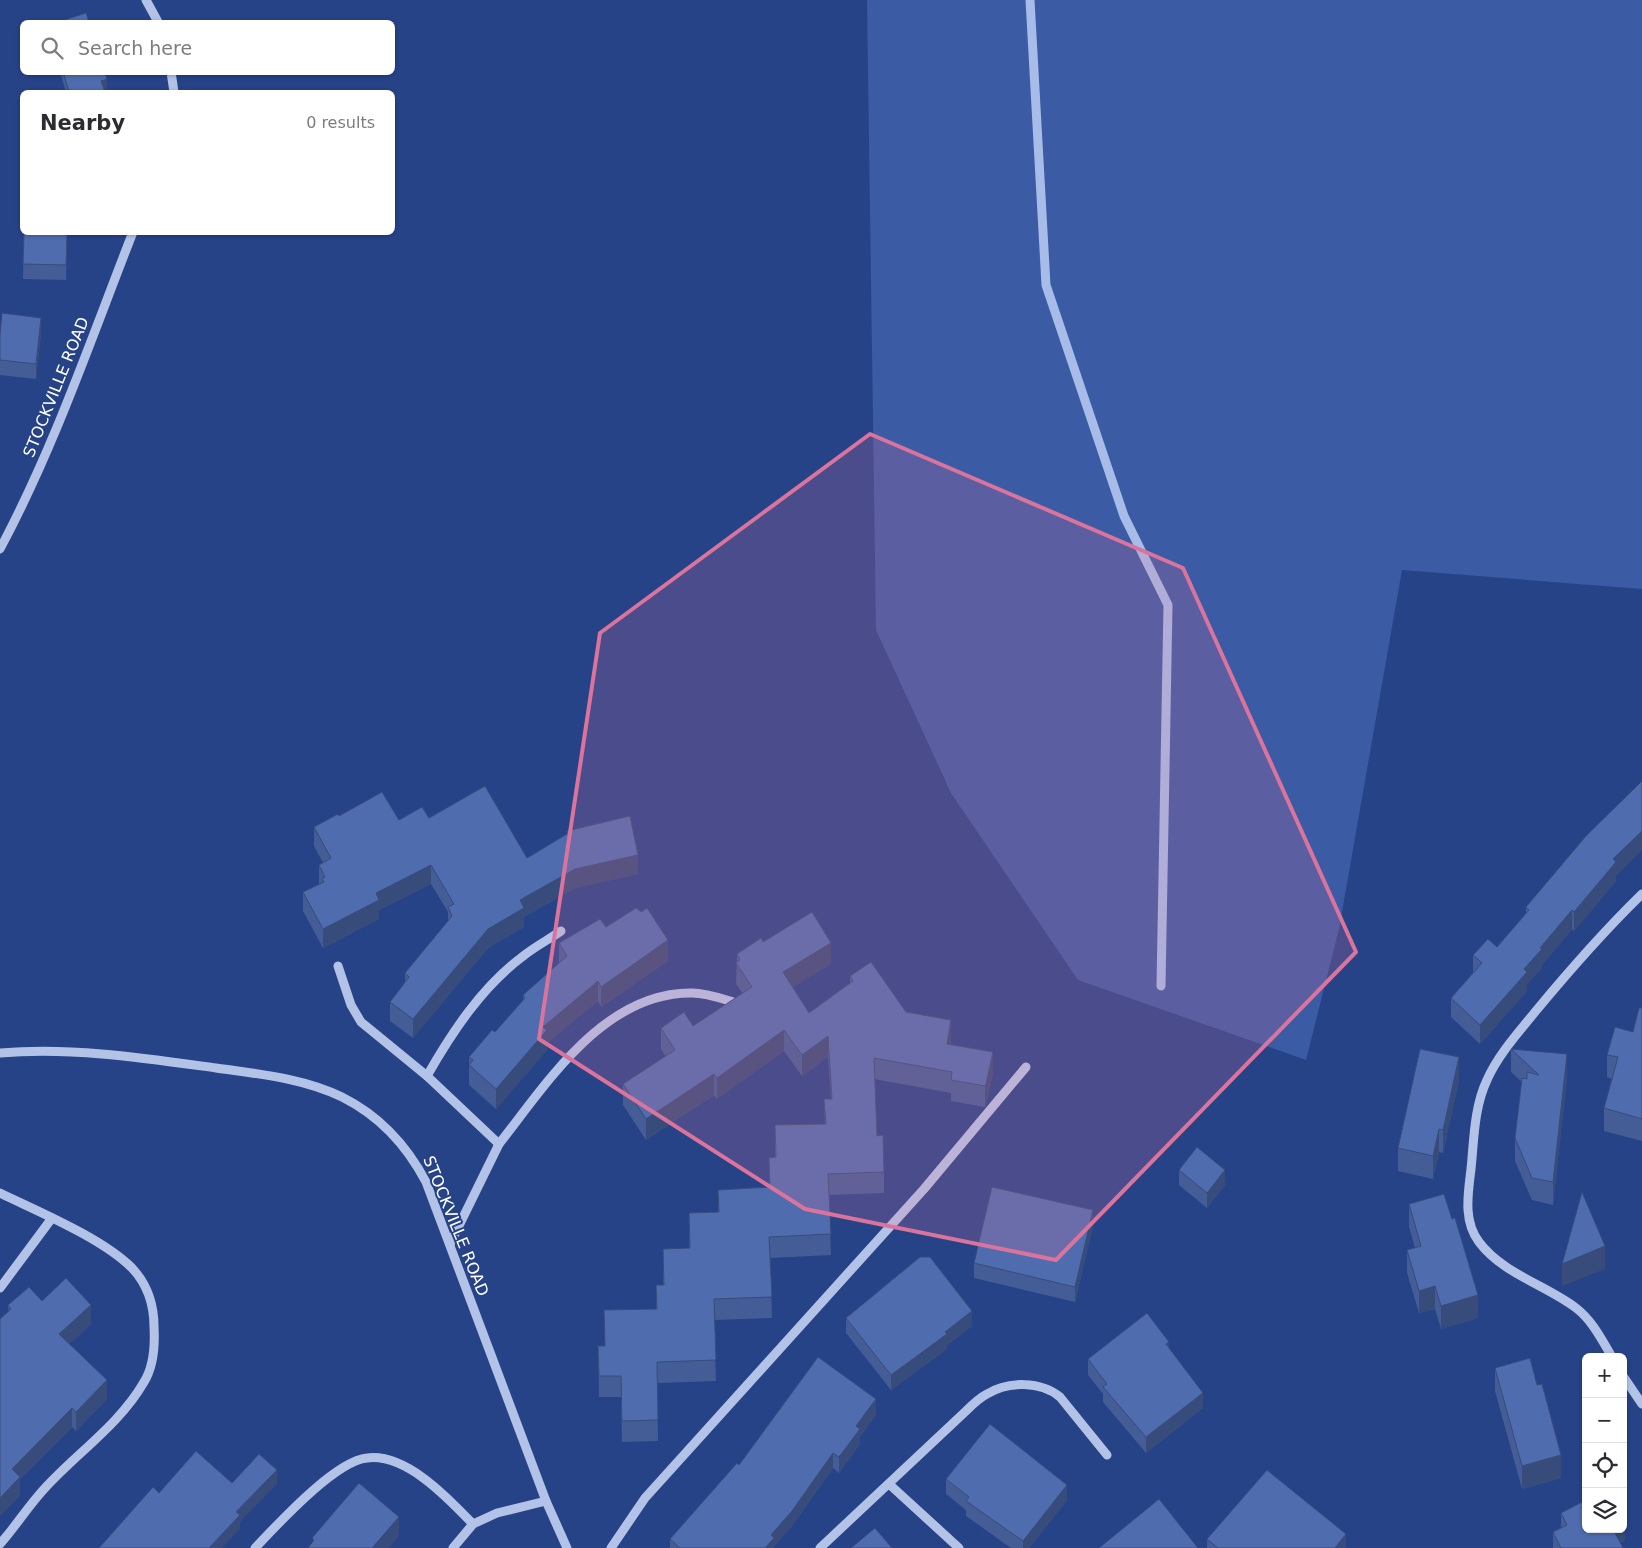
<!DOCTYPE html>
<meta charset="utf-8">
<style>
body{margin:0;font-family:"DejaVu Sans",sans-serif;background:#f7f7f7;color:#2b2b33}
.controls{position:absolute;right:15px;bottom:15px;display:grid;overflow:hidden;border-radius:8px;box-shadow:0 1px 4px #0004}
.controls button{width:45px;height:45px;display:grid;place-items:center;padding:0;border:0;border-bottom:1px solid #e1e1e2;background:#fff;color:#2b2b33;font:25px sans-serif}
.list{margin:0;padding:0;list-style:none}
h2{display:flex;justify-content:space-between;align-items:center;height:65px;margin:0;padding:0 20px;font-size:21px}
h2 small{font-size:16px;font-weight:400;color:#7c7c81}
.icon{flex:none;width:28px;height:28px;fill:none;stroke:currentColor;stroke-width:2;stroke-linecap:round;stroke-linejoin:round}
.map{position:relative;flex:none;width:1642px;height:1548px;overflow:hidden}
.search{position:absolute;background:#fff;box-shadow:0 1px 4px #0004;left:20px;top:20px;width:375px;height:55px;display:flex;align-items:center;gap:12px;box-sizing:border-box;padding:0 18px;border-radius:8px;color:#7c7c81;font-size:19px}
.panel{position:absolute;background:#fff;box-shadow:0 1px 4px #0004;left:20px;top:90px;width:375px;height:145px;border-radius:8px}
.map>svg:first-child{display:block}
</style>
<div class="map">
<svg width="1642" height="1548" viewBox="0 0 1642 1548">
<rect width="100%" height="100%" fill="#274387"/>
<path fill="#3b5ba4" d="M 867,0 L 1642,0 L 1642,589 L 1402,570 L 1339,929 L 1306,1060 L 1078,980 L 951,793 L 876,630 Z"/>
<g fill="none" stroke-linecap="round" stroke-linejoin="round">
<path stroke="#a7bce9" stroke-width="9" d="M 1030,0 L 1046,285 L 1124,516 L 1168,605 L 1161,986"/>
<g stroke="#b3c3e8" stroke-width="9">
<path d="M 146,0 L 158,22"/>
<path d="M 171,72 L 174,92"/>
<path d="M 0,549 C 54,448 91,339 133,232"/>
<path d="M 338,966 L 351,1005 L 361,1022 L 427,1076 L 499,1144 L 450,1244"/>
<path d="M 0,1053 C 73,1047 144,1058 216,1068 C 258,1074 303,1078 342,1097 C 380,1116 406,1144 426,1182 L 546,1501 L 567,1548"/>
<path d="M 427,1076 C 452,1032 482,987 522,957 C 534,947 548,940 561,931"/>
<path d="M 499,1144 C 547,1083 604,992 692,993 C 706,993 720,998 733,1002"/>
<path d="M 0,1193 C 39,1212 102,1238 132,1268 C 148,1285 154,1304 154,1327 C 155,1345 154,1366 144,1382 C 120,1424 77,1453 45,1488 C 29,1505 16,1526 0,1544"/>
<path d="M 0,1288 L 52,1218"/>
<path d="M 1612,1357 C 1602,1340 1592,1320 1576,1308 C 1546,1285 1503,1274 1479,1242 C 1463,1221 1468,1194 1471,1169 C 1474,1140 1474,1107 1487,1080 C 1498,1055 1518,1033 1535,1012 C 1569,971 1604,931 1642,894"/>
<path d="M 1623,1376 L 1642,1404"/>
<path d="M 889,1484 L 959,1548"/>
<path d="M 255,1548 C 278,1524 335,1461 367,1458 C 406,1453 448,1498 473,1524"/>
<path d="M 453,1548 L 473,1524 L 497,1513 L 546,1501"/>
<path d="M 611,1548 L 645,1498 L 924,1189 L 1026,1067"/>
<path d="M 820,1548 L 966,1411 C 972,1405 979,1398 987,1394 C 1008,1381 1041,1381 1060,1397 L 1107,1455"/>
</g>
</g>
<g fill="#445d96">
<path d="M 60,72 L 105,72 L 107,91 L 105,92 L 66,92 Z"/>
<path d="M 24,232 L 67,232 L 66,280 L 23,279 Z"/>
<path d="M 41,333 L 36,379 L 0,375 L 0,335 Z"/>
<path d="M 339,816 L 399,820 L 429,818 L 527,858 L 638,874 L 575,888 L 524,917 L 524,927 L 488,948 L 413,1038 L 390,1021 L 390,1002 L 405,982 L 405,973 L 448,922 L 448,912 L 431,884 L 379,910 L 379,919 L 323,948 L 303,911 L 303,892 L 319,884 L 319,865 L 323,863 L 314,846 L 314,827 Z"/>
<path d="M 1616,876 L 1616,881 L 1574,931 L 1572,929 L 1542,965 L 1542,968 L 1527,984 L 1527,991 L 1480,1044 L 1451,1017 L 1451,998 L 1473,973 L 1473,955 L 1497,947 L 1526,914 L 1526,907 Z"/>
<path d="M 606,927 L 668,961 L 601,1007 L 598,1001 L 547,1043 L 547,1050 L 496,1109 L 469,1085 L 469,1057 L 495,1032 L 523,1001 L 523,995 L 559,964 L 559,943 Z"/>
<path d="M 763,942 L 831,964 L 793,987 L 809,1013 L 850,983 L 850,976 L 951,1041 L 951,1045 L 993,1073 L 986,1105 L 985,1107 L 951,1101 L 951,1093 L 874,1079 L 877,1136 L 884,1172 L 884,1193 L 829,1195 L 831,1255 L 770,1258 L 772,1318 L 714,1320 L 716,1381 L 657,1383 L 658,1441 L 622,1442 L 621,1397 L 599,1397 L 598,1346 L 605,1346 L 604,1310 L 656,1309 L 656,1285 L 663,1285 L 663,1249 L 689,1248 L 689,1213 L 718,1212 L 718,1190 L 770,1187 L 769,1158 L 775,1158 L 775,1125 L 825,1124 L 824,1099 L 831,1099 L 828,1057 L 802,1076 L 784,1051 L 717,1099 L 714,1095 L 646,1140 L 623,1105 L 623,1084 L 666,1057 L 661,1049 L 661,1028 L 693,1026 L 743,994 L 736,984 L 737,954 Z"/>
<path d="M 1642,1008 L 1642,1141 L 1604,1131 L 1604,1108 L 1612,1079 L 1607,1077 L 1607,1055 L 1633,1032 Z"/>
<path d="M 1511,1049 L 1567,1077 L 1553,1205 L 1532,1200 L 1515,1161 L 1515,1138 L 1522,1082 L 1511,1072 Z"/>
<path d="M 1459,1080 L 1443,1153 L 1439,1152 L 1433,1179 L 1398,1171 L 1398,1148 Z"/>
<path d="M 1179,1170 L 1225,1185 L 1207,1208 L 1179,1185 Z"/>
<path d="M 1409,1204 L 1478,1318 L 1441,1329 L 1435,1309 L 1419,1313 L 1407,1273 L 1407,1250 L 1415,1248 L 1409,1227 Z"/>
<path d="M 1093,1226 L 1075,1302 L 974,1278 L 974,1263 Z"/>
<path d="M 42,1301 L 91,1324 L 69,1344 L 107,1399 L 76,1431 L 72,1427 L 20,1479 L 20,1496 L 8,1305 Z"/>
<path d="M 846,1318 L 972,1326 L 947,1345 L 947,1349 L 891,1390 L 846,1333 Z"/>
<path d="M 1169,1349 L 1203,1408 L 1146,1453 L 1103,1402 L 1103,1394 L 1088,1375 L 1088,1359 Z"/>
<path d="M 1495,1368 L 1537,1385 L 1561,1478 L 1522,1489 L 1495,1391 Z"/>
<path d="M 876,1415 L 860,1437 L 860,1444 L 839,1473 L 833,1468 L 792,1526 L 774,1546 L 774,1548 L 670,1548 L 670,1539 L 739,1465 Z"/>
<path d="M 946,1479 L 1067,1500 L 1029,1548 L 1011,1548 L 966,1516 L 966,1510 L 946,1494 Z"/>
<path d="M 1561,1513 L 1625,1540 L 1620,1543 L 1623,1548 L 1553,1548 L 1553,1532 L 1561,1528 Z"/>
<path d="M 1207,1539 L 1346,1548 L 1207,1548 Z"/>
</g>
<g fill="#374c7a">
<path d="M 107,79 L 107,91 L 103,92 L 101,81 Z"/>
<path d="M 41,318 L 41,333 L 36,379 L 36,364 Z"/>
<path d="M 1642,831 L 1642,850 L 1616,876 L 1616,881 L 1574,931 L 1574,912 L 1613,859 Z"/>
<path d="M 638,855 L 638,874 L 575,888 L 524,917 L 524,927 L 488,948 L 413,1038 L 413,1019 L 488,929 L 520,900 L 575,869 Z"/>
<path d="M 431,865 L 431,884 L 379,910 L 379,919 L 323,948 L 323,929 L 376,893 Z"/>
<path d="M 1572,910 L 1572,929 L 1542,965 L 1542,968 L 1527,984 L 1527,991 L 1480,1044 L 1480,1025 L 1540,948 Z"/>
<path d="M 668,940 L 668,961 L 601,1007 L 601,987 Z"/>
<path d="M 831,943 L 831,964 L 783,993 L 783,972 Z"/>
<path d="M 598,981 L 598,1001 L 547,1043 L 547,1050 L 496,1109 L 496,1089 L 543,1027 Z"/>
<path d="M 951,1020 L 951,1041 L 947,1065 L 947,1044 Z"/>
<path d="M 784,1030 L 784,1051 L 717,1099 L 717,1078 Z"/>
<path d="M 828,1036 L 828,1057 L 802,1076 L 802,1055 Z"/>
<path d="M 993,1052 L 993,1073 L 986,1105 L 985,1107 L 985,1086 Z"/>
<path d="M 1567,1054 L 1567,1077 L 1553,1205 L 1553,1182 Z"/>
<path d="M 1459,1057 L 1459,1080 L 1443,1153 L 1443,1130 Z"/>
<path d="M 714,1074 L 714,1095 L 646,1140 L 646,1119 Z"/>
<path d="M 1439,1129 L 1439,1152 L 1433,1179 L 1433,1156 Z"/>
<path d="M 1225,1170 L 1225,1185 L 1207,1208 L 1207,1193 Z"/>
<path d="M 1093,1210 L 1093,1226 L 1075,1302 L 1075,1287 Z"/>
<path d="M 1605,1246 L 1605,1269 L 1562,1286 L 1562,1264 Z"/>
<path d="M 1435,1286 L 1435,1309 L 1419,1313 L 1419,1291 Z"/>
<path d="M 1478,1295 L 1478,1318 L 1441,1329 L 1441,1306 Z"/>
<path d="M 91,1305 L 91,1324 L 59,1353 L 59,1334 Z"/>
<path d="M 972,1311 L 972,1326 L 947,1345 L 947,1349 L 891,1390 L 891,1375 Z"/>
<path d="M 1169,1342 L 1169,1357 L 1166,1344 Z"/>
<path d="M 107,1380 L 107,1399 L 76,1431 L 76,1412 Z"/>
<path d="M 1203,1393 L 1203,1408 L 1146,1453 L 1146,1437 Z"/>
<path d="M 876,1399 L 876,1415 L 860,1437 L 860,1444 L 839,1473 L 839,1457 L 856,1426 Z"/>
<path d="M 72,1408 L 72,1427 L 20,1479 L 20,1496 L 0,1516 L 0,1498 L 12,1469 Z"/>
<path d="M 833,1453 L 833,1468 L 792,1526 L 774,1546 L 774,1548 L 765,1548 L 771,1535 Z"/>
<path d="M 1561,1455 L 1561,1478 L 1522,1489 L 1522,1466 Z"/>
<path d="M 277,1470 L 277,1484 L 240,1522 L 240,1529 L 222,1548 L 209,1548 L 236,1512 Z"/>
<path d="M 1067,1485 L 1067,1500 L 1029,1548 L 1023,1548 L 1023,1541 Z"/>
<path d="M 399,1517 L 399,1536 L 389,1548 L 373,1548 Z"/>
<path d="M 1623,1518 L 1625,1518 L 1625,1540 L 1611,1547 L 1611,1529 L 1623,1529 Z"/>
<path d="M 1346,1534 L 1346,1548 L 1335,1548 Z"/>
</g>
<g fill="#4f6caf" stroke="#374c7a">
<path d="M 86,13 L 89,22 L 58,22 Z"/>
<path d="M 63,72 L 105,72 L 107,79 L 101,81 L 105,92 L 73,92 L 72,90 L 69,91 Z"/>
<path d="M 24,232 L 67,232 L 66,265 L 23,264 Z"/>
<path d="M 2,313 L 41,318 L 36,364 L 0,360 L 0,335 Z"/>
<path d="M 1642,781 L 1642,831 L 1613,859 L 1616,862 L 1574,912 L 1572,910 L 1540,948 L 1542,949 L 1524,969 L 1527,972 L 1480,1025 L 1451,998 L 1482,963 L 1473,955 L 1488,939 L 1497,947 L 1529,910 L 1526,907 L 1586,836 Z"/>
<path d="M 485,786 L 527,858 L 567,834 L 567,831 L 630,816 L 638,855 L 575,869 L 520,900 L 524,908 L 488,929 L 413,1019 L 390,1002 L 409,977 L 405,973 L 452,916 L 448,907 L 454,904 L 431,865 L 376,893 L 379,900 L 323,929 L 303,892 L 324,882 L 322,878 L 325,877 L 319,865 L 331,858 L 314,827 L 338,814 L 339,816 L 382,792 L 399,820 L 422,807 L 429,818 Z"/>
<path d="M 636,908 L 641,912 L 647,908 L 668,940 L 601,987 L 598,981 L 543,1027 L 547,1030 L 496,1089 L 469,1065 L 473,1060 L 469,1057 L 492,1030 L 495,1032 L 525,998 L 523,995 L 567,956 L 559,943 L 600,919 L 606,927 Z"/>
<path d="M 812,912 L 831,943 L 783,972 L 809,1013 L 853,981 L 850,976 L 871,962 L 906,1012 L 951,1020 L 947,1044 L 993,1052 L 986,1084 L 985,1086 L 951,1080 L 952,1072 L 874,1058 L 877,1136 L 883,1135 L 884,1172 L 828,1174 L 831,1234 L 769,1237 L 772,1297 L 714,1299 L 716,1360 L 657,1362 L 658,1420 L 622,1421 L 621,1376 L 599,1376 L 598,1346 L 605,1346 L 604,1310 L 657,1309 L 656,1285 L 664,1285 L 663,1249 L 690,1248 L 689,1213 L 719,1212 L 718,1190 L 770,1187 L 769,1158 L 776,1157 L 775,1125 L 826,1124 L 824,1099 L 832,1099 L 828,1036 L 802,1055 L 784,1030 L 717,1078 L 714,1074 L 646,1119 L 623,1084 L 675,1050 L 661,1028 L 684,1012 L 693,1026 L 752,987 L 736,963 L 740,960 L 737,954 L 761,938 L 763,942 Z"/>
<path d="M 1639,1008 L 1642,1008 L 1642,1119 L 1604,1108 L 1618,1057 L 1607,1055 L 1615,1027 L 1633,1032 Z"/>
<path d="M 1420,1049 L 1459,1057 L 1443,1130 L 1439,1129 L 1433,1156 L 1398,1148 Z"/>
<path d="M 1511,1049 L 1567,1054 L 1553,1182 L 1532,1178 L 1515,1138 L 1522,1078 L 1527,1079 L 1527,1072 L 1539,1075 Z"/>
<path d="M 1197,1147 L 1225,1170 L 1207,1193 L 1179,1170 Z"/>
<path d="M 992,1187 L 1093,1210 L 1075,1287 L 974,1263 Z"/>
<path d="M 1582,1192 L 1605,1246 L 1562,1264 Z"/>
<path d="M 1444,1194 L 1452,1219 L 1455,1218 L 1478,1295 L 1441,1306 L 1435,1286 L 1419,1291 L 1407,1250 L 1421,1246 L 1409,1204 Z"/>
<path d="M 920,1257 L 930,1257 L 972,1311 L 945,1332 L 947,1334 L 891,1375 L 846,1318 Z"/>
<path d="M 66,1278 L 91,1305 L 59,1334 L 107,1380 L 76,1412 L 72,1408 L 12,1469 L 20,1477 L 0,1498 L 0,1319 L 11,1309 L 8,1305 L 29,1287 L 42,1301 Z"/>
<path d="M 1147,1313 L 1169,1342 L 1166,1344 L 1203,1393 L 1146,1437 L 1103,1387 L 1107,1384 L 1088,1359 Z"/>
<path d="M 818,1357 L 876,1399 L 856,1426 L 860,1429 L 839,1457 L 833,1453 L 792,1511 L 771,1535 L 774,1538 L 765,1548 L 680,1548 L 670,1539 L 737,1463 L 739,1465 Z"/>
<path d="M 1530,1358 L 1537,1385 L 1542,1384 L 1561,1455 L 1522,1466 L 1495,1368 Z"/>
<path d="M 990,1424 L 1067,1485 L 1023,1541 L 966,1501 L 969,1497 L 946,1479 Z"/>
<path d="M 196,1451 L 232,1483 L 259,1454 L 277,1470 L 236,1512 L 240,1515 L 209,1548 L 99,1548 L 153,1487 L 159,1493 Z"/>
<path d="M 1267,1470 L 1346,1534 L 1335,1548 L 1218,1548 L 1207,1539 Z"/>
<path d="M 359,1483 L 399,1517 L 373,1547 L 374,1548 L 308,1548 L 314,1540 L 312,1538 Z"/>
<path d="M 1159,1499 L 1198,1548 L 1099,1548 Z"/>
<path d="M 1586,1500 L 1586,1529 L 1613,1529 L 1623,1548 L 1561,1548 L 1553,1532 L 1567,1525 L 1561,1513 Z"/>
<path d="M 875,1528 L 892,1548 L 851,1548 Z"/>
</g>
<path fill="#da749d" fill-opacity="0.2" stroke="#da749d" stroke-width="4" stroke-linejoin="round" d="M 870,434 L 1183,568 L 1356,952 L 1056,1260 L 805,1209 L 539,1039 L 600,633 Z"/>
<g text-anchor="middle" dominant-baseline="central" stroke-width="4" stroke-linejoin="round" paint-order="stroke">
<g font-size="16" fill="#fff" stroke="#274387">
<text transform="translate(56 387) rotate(-68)">STOCKVILLE ROAD</text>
<text transform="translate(456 1226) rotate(68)">STOCKVILLE ROAD</text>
</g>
</g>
</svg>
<div class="controls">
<button>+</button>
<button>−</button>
<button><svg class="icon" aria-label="locate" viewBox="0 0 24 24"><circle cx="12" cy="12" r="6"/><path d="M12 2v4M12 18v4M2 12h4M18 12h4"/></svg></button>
<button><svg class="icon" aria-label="layers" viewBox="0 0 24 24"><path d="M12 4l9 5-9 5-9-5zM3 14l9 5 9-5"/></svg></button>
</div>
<div class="search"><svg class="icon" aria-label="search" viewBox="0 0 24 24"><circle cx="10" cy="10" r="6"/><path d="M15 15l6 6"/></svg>Search here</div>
<section class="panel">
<h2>Nearby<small>0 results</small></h2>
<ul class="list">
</ul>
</section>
</div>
